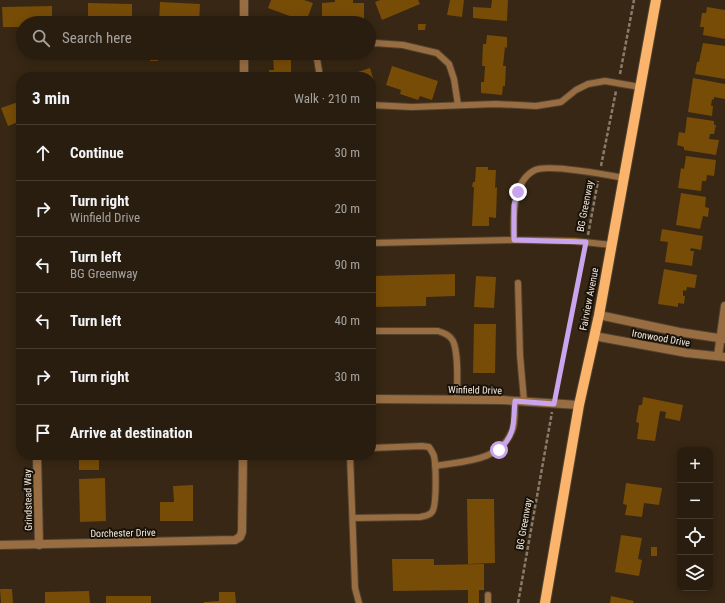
<!DOCTYPE html>
<meta charset="utf-8">
<style>
body{margin:0;font-family:"Roboto Condensed",sans-serif;background:#312618;color:#f1f3f6}
.controls{position:absolute;right:12px;bottom:12px;display:grid;overflow:hidden;border-radius:8px;box-shadow:0 2px 10px #0003}
.controls button{width:36px;height:36px;display:grid;place-items:center;padding:0;border:0;border-bottom:1px solid #453b2f;background:#291d0f;color:#f1f3f6;font:20px sans-serif}
.stop{position:absolute;width:12px;height:12px;margin:-9px;border:3px solid #c9a5ee;border-radius:50%;background:#fff}
.stop.end{background:#c9a5ee;border-color:#fff;box-shadow:0 1px 4px #0008}
.list{margin:0;padding:0;list-style:none}
h2{display:flex;justify-content:space-between;align-items:center;height:52px;margin:0;padding:0 16px;font-size:17px}
h2 small{font-size:13px;font-weight:400;color:#a5a29e}
.list li{display:grid;grid-template-columns:26px 1fr auto;gap:12px;align-items:center;box-sizing:border-box;height:56px;padding:0 16px;border-top:1px solid #453b2f}
.list b{display:block;font-size:15px;white-space:nowrap}
.list p{margin:0;font-size:13px;white-space:nowrap;color:#a5a29e}
.list em{font-size:13px;font-style:normal;color:#a5a29e}
.icon{flex:none;width:22px;height:22px;fill:none;stroke:currentColor;stroke-width:2;stroke-linecap:round;stroke-linejoin:round}
.map{position:relative;flex:none;width:725px;height:603px;overflow:hidden}
.search{position:absolute;background:#291d0f;box-shadow:0 2px 10px #0003;left:16px;top:16px;width:360px;height:44px;display:flex;align-items:center;gap:10px;box-sizing:border-box;padding:0 14px;border-radius:22px;color:#a5a29e;font-size:15px}
.panel{position:absolute;background:#291d0f;box-shadow:0 2px 10px #0003;left:16px;top:72px;width:360px;height:388px;border-radius:16px}
.map>svg:first-child{display:block}
</style>
<div class="map">
<svg width="725" height="603" viewBox="0 0 725 603">
<rect width="100%" height="100%" fill="#372714"/>
<g fill="#774c07">
<path d="M 271,0 L 304,0 L 313,3 L 306,22 L 268,8 Z"/>
<path d="M 335,0 L 353,0 L 353,3 L 364,3 L 364,21 L 322,21 L 322,3 L 335,2 Z"/>
<path d="M 380,0 L 418,0 L 420,4 L 382,20 L 375,2 Z"/>
<path d="M 450,0 L 464,0 L 462,17 L 447,15 Z"/>
<path d="M 492,0 L 508,0 L 507,21 L 473,18 L 473,7 L 491,8 Z"/>
<path d="M 160,2 L 200,4 L 199,23 L 159,23 Z"/>
<path d="M 88,3 L 132,4 L 132,23 L 88,23 Z"/>
<path d="M 52,6 L 52,23 L 23,23 L 23,27 L 3,27 L 2,7 Z"/>
<path d="M 707,7 L 725,10 L 725,39 L 703,35 L 704,27 L 700,27 L 702,13 L 706,13 Z"/>
<path d="M 418,24 L 426,24 L 425,30 L 418,30 Z"/>
<path d="M 487,35 L 507,37 L 507,48 L 505,47 L 503,66 L 506,66 L 505,86 L 503,86 L 502,95 L 481,93 L 481,82 L 484,82 L 485,66 L 482,66 L 483,44 L 486,44 Z"/>
<path d="M 703,43 L 725,46 L 725,79 L 695,74 L 697,62 L 699,62 Z"/>
<path d="M 84,53 L 97,53 L 97,58 L 84,59 Z"/>
<path d="M 150,53 L 157,53 L 158,61 L 150,61 Z"/>
<path d="M 273,58 L 291,58 L 291,77 L 269,77 L 269,70 L 274,70 Z"/>
<path d="M 392,66 L 438,81 L 432,100 L 420,96 L 418,100 L 400,94 L 401,90 L 386,85 Z"/>
<path d="M 370,68 L 375,85 L 371,87 L 371,77 L 343,77 Z"/>
<path d="M 693,78 L 725,84 L 725,99 L 714,97 L 714,100 L 712,99 L 711,106 L 713,106 L 712,116 L 688,112 Z"/>
<path d="M 21,101 L 21,121 L 8,126 L 1,108 Z"/>
<path d="M 687,117 L 714,121 L 714,125 L 716,125 L 714,134 L 710,134 L 709,139 L 719,140 L 716,155 L 684,150 L 684,147 L 677,145 L 679,132 L 685,133 Z"/>
<path d="M 686,156 L 716,160 L 714,176 L 707,175 L 706,181 L 702,181 L 701,191 L 678,188 L 681,168 L 684,169 Z"/>
<path d="M 476,167 L 488,167 L 488,170 L 496,170 L 495,188 L 497,187 L 496,218 L 489,217 L 489,226 L 472,226 L 474,187 L 472,187 L 473,182 L 475,182 Z"/>
<path d="M 681,193 L 706,197 L 705,207 L 709,208 L 708,217 L 703,216 L 700,229 L 676,225 Z"/>
<path d="M 662,229 L 703,236 L 701,250 L 691,248 L 690,251 L 694,251 L 692,266 L 665,262 L 668,242 L 660,241 Z"/>
<path d="M 664,269 L 697,275 L 695,288 L 687,287 L 686,291 L 683,290 L 683,296 L 685,296 L 684,304 L 678,303 L 678,307 L 658,304 Z"/>
<path d="M 455,274 L 455,296 L 426,297 L 426,306 L 371,307 L 371,276 Z"/>
<path d="M 476,276 L 496,277 L 494,308 L 474,307 Z"/>
<path d="M 474,324 L 496,324 L 495,373 L 473,373 Z"/>
<path d="M 643,397 L 683,405 L 680,421 L 665,418 L 666,412 L 660,411 L 655,441 L 637,439 L 639,423 L 636,422 L 639,405 L 642,405 Z"/>
<rect x="79" y="455" width="20" height="15"/>
<path d="M 105,478 L 106,521 L 80,522 L 79,479 Z"/>
<path d="M 626,483 L 662,488 L 659,505 L 644,503 L 642,517 L 625,515 L 627,505 L 623,504 Z"/>
<path d="M 193,485 L 193,521 L 160,521 L 160,502 L 174,502 L 173,486 Z"/>
<path d="M 467,499 L 494,499 L 495,563 L 468,564 Z"/>
<path d="M 621,535 L 642,538 L 638,559 L 642,560 L 639,576 L 615,572 Z"/>
<rect x="651" y="547" width="6" height="9"/>
<path d="M 392,559 L 434,559 L 434,565 L 484,564 L 484,590 L 479,590 L 479,603 L 468,603 L 468,590 L 393,591 Z"/>
<path d="M 0,589 L 12,589 L 13,603 L 1,603 Z"/>
<path d="M 89,591 L 90,603 L 45,603 L 45,592 Z"/>
<path d="M 219,592 L 235,592 L 236,603 L 204,603 L 204,602 L 219,601 Z"/>
<rect x="106" y="596" width="45" height="7"/>
<path d="M 611,596 L 634,601 L 633,603 L 610,603 Z"/>
</g>
<g fill="none" stroke-linecap="round" stroke-linejoin="round">
<defs>
<g id="service">
<path d="M 369,44 L 375,43 L 403,45 L 437,53 L 449,64 L 454,79 L 458,105"/>
<path d="M 316,53 L 320,77"/>
<path d="M 317,56 L 328,53"/>
<path d="M 371,105 L 412,107 L 496,104 L 536,106 L 561,102 L 576,90 L 588,84 L 605,81 L 640,87"/>
<path d="M 371,243 L 514,240"/>
<path d="M 612,245 L 574,241 L 514,240 C 513,219 512,181 535,170 C 548,164 608,175 624,178"/>
<path d="M 518,283 L 520,355 L 524,401"/>
<path d="M 371,331 L 438,331 C 444,333 450,335 453,341 C 459,354 457,385 457,399"/>
<path d="M 350,455 L 355,588 L 359,603"/>
<path d="M 435,466 C 462,461 500,462 512,431 C 516,423 514,410 515,401"/>
<path d="M 353,518 L 420,517 C 425,516 429,516 432,512 C 437,506 436,465 434,456 C 433,453 431,450 429,447 L 422,446 L 371,448"/>
<path d="M 488,603 L 488,595"/>
</g>
<g id="minor">
<path d="M 244,0 L 244,23"/>
<path d="M 244,77 L 244,53"/>
<path d="M 599,315 L 679,332 L 725,339"/>
<path d="M 594,336 L 687,353 L 725,357"/>
<path d="M 718,356 L 725,306"/>
<path d="M 371,399 L 502,400 L 579,405"/>
<path d="M 37,455 L 39,545"/>
<path d="M 0,545 L 235,540 L 240,537 L 242,532 L 243,455"/>
</g>
<path id="primary" d="M 545,603 L 579,405 L 599,315 L 656,0"/>
</defs>
<use href="#service" stroke="#514230" stroke-width="8"/>
<use href="#minor" stroke="#514230" stroke-width="10"/>
<use href="#primary" stroke="#514230" stroke-width="12"/>
<g stroke="#897c6c" stroke-width="2.5" stroke-dasharray="4 2" stroke-linecap="butt">
<path d="M 620,74 L 634,0"/>
<path d="M 601,166 L 616,91"/>
<path d="M 588,235 L 598,181"/>
<path d="M 556,394 L 585,250"/>
<path d="M 518,603 L 552,412"/>
</g>
<use href="#service" stroke="#986d42" stroke-width="6"/>
<use href="#minor" stroke="#986d42" stroke-width="8"/>
<use href="#primary" stroke="#fab46b" stroke-width="10"/>
</g>
<g fill="none" stroke-linecap="round" stroke-linejoin="round">
<path stroke="#c9a5ee" stroke-width="5" d="M 499,450 C 516,434 513,423 515,401 L 554,404 L 586,242 L 514,240 L 514,205 L 518,192"/>
</g>
<g text-anchor="middle" dominant-baseline="central" stroke-width="4" stroke-linejoin="round" paint-order="stroke">
<g font-size="10" fill="#f3e9dd" stroke="#191209">
<text transform="translate(585 206) rotate(-79)">BG Greenway</text>
<text transform="translate(589 299) rotate(-79)">Fairview Avenue</text>
<text transform="translate(661 338) rotate(10)">Ironwood Drive</text>
<text transform="translate(475 390) rotate(1)">Winfield Drive</text>
<text transform="translate(28 500) rotate(-91)">Grindstead Way</text>
<text transform="translate(524 524) rotate(-80)">BG Greenway</text>
<text transform="translate(123 533) rotate(-1)">Dorchester Drive</text>
</g>
</g>
</svg>
<div class="controls">
<button>+</button>
<button>−</button>
<button><svg class="icon" aria-label="locate" viewBox="0 0 24 24"><circle cx="12" cy="12" r="6"/><path d="M12 2v4M12 18v4M2 12h4M18 12h4"/></svg></button>
<button><svg class="icon" aria-label="layers" viewBox="0 0 24 24"><path d="M12 4l9 5-9 5-9-5zM3 14l9 5 9-5"/></svg></button>
</div>
<div class="stop" style="left:499px;top:450px"></div>
<div class="stop end" style="left:518px;top:192px"></div>
<div class="search"><svg class="icon" aria-label="search" viewBox="0 0 24 24"><circle cx="10" cy="10" r="6"/><path d="M15 15l6 6"/></svg>Search here</div>
<section class="panel">
<h2>3 min<small>Walk · 210 m</small></h2>
<ul class="list">
<li><svg class="icon" aria-label="ahead" viewBox="0 0 24 24"><path d="M12 20V5M6 11l6-6 6 6"/></svg><div><b>Continue</b></div><em>30 m</em></li>
<li><svg class="icon" aria-label="right" viewBox="0 0 24 24"><path d="M7 20v-9h11M14 6l5 5-5 5"/></svg><div><b>Turn right</b><p>Winfield Drive</p></div><em>20 m</em></li>
<li><svg class="icon" aria-label="left" viewBox="0 0 24 24"><path d="M17 20v-9H6M10 6l-5 5 5 5"/></svg><div><b>Turn left</b><p>BG Greenway</p></div><em>90 m</em></li>
<li><svg class="icon" aria-label="left" viewBox="0 0 24 24"><path d="M17 20v-9H6M10 6l-5 5 5 5"/></svg><div><b>Turn left</b></div><em>40 m</em></li>
<li><svg class="icon" aria-label="right" viewBox="0 0 24 24"><path d="M7 20v-9h11M14 6l5 5-5 5"/></svg><div><b>Turn right</b></div><em>30 m</em></li>
<li><svg class="icon" aria-label="arrive" viewBox="0 0 24 24"><path d="M6 21V4h12l-3 4 3 4H6"/></svg><div><b>Arrive at destination</b></div></li>
</ul>
</section>
</div>
